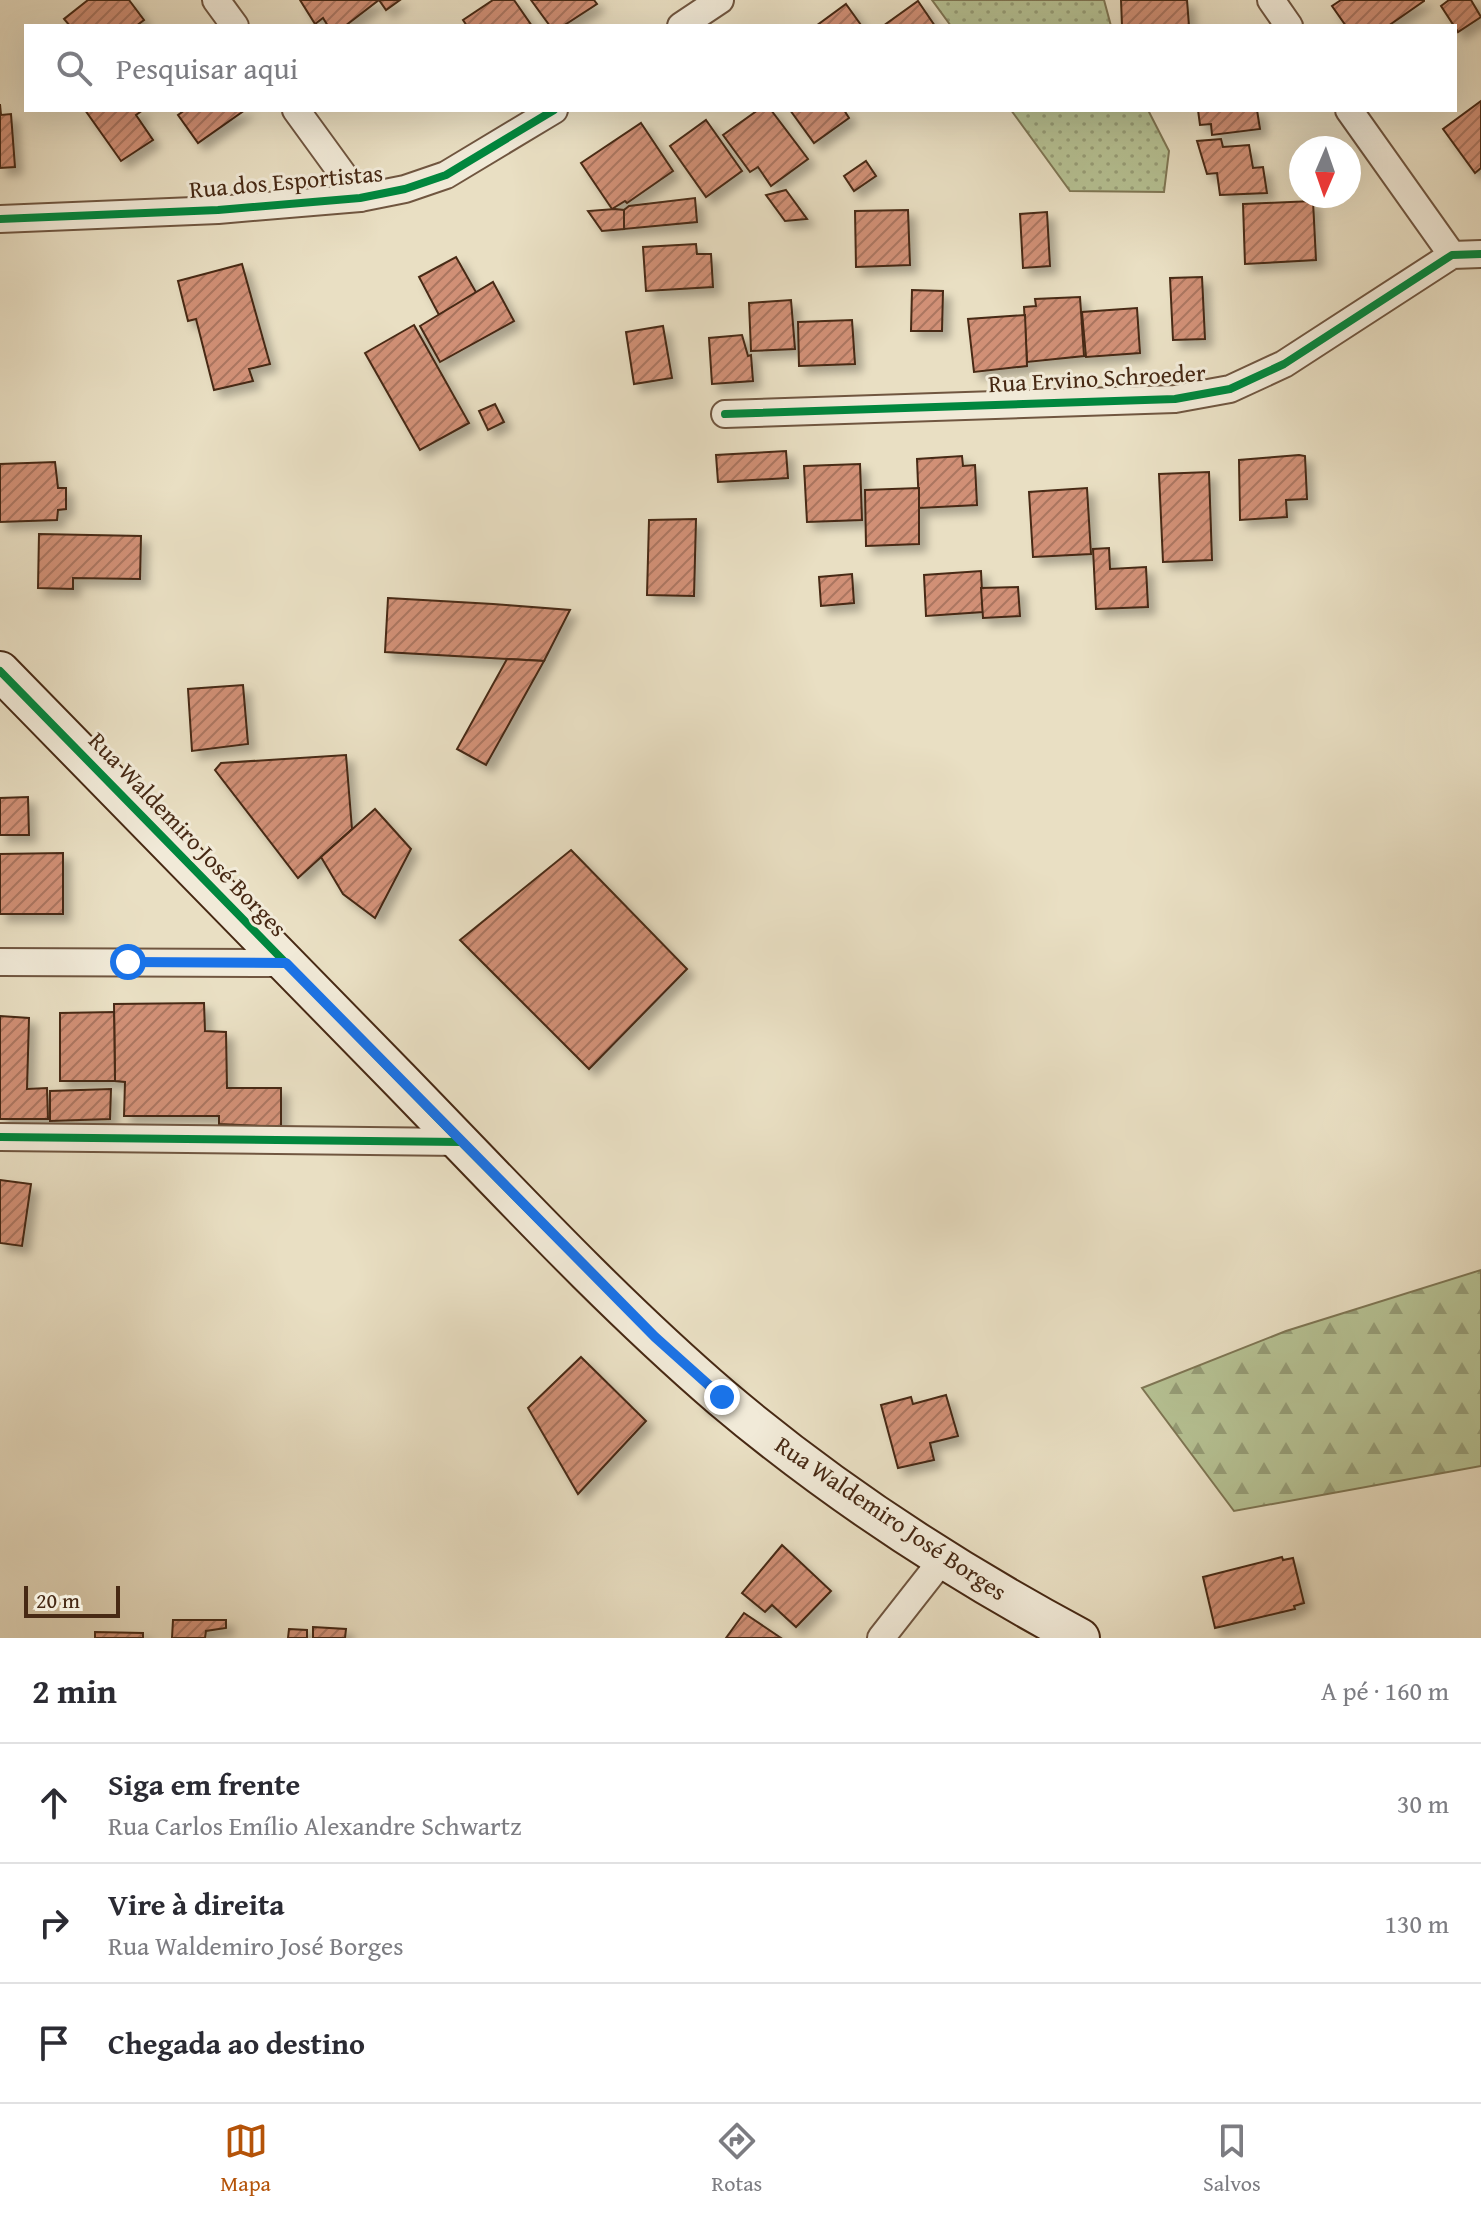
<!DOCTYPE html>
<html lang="pt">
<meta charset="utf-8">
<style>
body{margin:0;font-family:"Gentium Book Plus",serif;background:#f2f2f3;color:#2b2b33}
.compass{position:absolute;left:1289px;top:136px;width:72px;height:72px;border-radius:50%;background:#fff;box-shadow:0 8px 32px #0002;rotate:182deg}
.scale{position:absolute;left:24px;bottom:20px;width:96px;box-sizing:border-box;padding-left:8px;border:4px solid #472914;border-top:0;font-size:22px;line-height:28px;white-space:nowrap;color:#472914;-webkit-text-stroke:6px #f1ead8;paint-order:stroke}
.stop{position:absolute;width:24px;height:24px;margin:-18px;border:6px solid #1a73e8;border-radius:50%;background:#fff}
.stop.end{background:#1a73e8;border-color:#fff;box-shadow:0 2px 8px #0008}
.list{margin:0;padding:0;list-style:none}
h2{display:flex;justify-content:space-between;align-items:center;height:104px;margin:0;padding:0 32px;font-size:34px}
h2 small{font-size:26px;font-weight:400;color:#7c7c81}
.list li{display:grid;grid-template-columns:52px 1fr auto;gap:24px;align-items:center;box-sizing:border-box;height:120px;padding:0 32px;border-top:2px solid #e1e1e2}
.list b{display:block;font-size:30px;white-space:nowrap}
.list p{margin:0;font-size:26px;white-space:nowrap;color:#7c7c81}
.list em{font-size:26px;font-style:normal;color:#7c7c81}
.icon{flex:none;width:44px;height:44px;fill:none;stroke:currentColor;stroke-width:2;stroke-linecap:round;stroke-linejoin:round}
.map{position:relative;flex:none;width:1481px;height:1638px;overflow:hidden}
.search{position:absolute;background:#fff;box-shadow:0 8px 32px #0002;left:24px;right:24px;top:24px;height:88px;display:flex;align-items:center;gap:20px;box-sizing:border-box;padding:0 28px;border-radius:0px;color:#7c7c81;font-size:30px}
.sheet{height:464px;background:#fff}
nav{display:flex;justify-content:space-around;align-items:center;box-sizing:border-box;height:112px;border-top:2px solid #e1e1e2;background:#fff;font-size:22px;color:#7c7c81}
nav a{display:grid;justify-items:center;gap:4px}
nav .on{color:#b45309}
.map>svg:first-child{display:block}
</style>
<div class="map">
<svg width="1481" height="1638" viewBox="0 0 1481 1638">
<defs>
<pattern id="grass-dots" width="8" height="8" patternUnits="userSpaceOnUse" patternTransform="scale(2)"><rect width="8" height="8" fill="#b6c294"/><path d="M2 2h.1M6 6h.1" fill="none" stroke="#969e78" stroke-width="1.8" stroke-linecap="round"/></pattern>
<pattern id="forest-firs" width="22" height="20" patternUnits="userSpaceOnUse" patternTransform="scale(2)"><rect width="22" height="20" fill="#b6c294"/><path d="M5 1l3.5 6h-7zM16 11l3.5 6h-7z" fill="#969e78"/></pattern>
<pattern id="building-hatch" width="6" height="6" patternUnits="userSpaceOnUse" patternTransform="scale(2)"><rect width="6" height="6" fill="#d19076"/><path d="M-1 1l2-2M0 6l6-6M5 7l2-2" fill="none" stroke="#ab7660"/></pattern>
<filter id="shadow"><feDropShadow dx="7" dy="7" stdDeviation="4" flood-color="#0004"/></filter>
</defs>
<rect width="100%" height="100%" fill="#e9dfc3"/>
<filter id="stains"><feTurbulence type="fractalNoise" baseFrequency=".0025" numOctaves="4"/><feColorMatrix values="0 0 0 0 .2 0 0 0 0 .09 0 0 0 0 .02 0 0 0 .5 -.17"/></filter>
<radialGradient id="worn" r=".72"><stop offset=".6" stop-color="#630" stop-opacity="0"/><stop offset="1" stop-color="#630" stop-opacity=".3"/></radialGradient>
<g fill="url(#grass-dots)" stroke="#7e7654" stroke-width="2">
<path d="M 932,0 L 1104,0 L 1111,26 L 951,26 Z"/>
<path d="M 1011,110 L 1148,110 L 1169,151 L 1164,192 L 1070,191 Z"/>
</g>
<path fill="url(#forest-firs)" stroke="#7e7654" stroke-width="2" d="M 1481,1270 L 1481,1466 L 1234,1511 L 1142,1388 L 1286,1331 Z"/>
<g fill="url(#building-hatch)" stroke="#472914" stroke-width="2" filter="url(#shadow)">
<path d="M 88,0 L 129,0 L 144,20 L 136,26 L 70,26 L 64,19 Z"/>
<path d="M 300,0 L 400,0 L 386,10 L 379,0 L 345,26 L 328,26 L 323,18 L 315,24 Z"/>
<path d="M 493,0 L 514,0 L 532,26 L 467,26 L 463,20 Z"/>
<path d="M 531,0 L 594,0 L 597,4 L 563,26 L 550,26 Z"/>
<path d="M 1121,0 L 1187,0 L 1189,26 L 1122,26 Z"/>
<path d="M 1341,0 L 1424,0 L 1424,1 L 1388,26 L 1346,26 L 1332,6 Z"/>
<path d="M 1449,0 L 1471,0 L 1481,17 L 1458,32 L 1441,6 Z"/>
<path d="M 918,1 L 935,26 L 883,26 Z"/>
<path d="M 846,4 L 861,25 L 816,26 Z"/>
<path d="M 1481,101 L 1481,168 L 1475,173 L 1443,129 Z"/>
<path d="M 0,104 L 1,115 L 11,114 L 15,167 L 0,168 Z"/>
<path d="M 85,110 L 143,110 L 136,115 L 153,140 L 121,161 Z"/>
<path d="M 185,110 L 245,110 L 198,143 L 178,115 Z"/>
<path d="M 758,110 L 771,110 L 808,159 L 771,186 L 758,167 L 750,172 L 723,135 Z"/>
<path d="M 790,110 L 844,110 L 849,118 L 814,143 Z"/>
<path d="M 1198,110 L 1257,110 L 1260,129 L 1212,135 L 1211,124 L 1200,125 Z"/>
<path d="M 706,120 L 742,171 L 706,197 L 670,146 Z"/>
<path d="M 641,123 L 673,171 L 627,203 L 625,201 L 612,209 L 581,163 Z"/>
<path d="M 1221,139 L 1223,147 L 1249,145 L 1253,168 L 1263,167 L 1267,193 L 1220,195 L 1217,173 L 1207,174 L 1197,141 Z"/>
<path d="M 866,161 L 876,176 L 854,191 L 844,176 Z"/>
<path d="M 786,190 L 807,219 L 785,221 L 766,195 Z"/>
<path d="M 695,198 L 697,222 L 624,229 L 624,210 L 629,206 Z"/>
<path d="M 1313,201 L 1316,260 L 1245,264 L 1243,204 Z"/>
<path d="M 615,209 L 624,210 L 624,229 L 602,231 L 588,211 Z"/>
<path d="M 908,210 L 910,265 L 856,267 L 855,211 Z"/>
<path d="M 1047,212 L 1050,266 L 1023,268 L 1020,214 Z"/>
<path d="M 696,244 L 697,254 L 711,254 L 713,287 L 646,291 L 643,247 Z"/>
<path d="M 456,257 L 477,294 L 439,315 L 419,277 Z"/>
<path d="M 242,264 L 270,364 L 249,369 L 253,381 L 214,390 L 196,319 L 188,321 L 178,281 Z"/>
<path d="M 1202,277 L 1205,339 L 1173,340 L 1170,278 Z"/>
<path d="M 493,282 L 514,321 L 440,362 L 420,326 Z"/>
<path d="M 912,290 L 943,291 L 942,331 L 911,331 Z"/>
<path d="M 1080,297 L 1084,356 L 1027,362 L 1024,307 L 1036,306 L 1035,299 Z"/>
<path d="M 791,300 L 795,349 L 751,351 L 749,303 Z"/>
<path d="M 1137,308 L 1140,353 L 1086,357 L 1082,312 Z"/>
<path d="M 1025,315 L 1027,366 L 974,372 L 968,319 Z"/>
<path d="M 852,320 L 855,364 L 799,366 L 798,322 Z"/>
<path d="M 414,325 L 469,423 L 420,450 L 365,353 Z"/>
<path d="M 663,326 L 672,378 L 634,384 L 626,332 Z"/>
<path d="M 742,335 L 748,356 L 751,355 L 753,381 L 712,384 L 709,338 Z"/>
<path d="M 495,404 L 504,422 L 488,430 L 479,411 Z"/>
<path d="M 786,451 L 788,478 L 718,482 L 716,455 Z"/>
<path d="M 1299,455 L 1305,456 L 1307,499 L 1286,500 L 1287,517 L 1240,520 L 1239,460 Z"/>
<path d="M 962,456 L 963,466 L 975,465 L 977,505 L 919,508 L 917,459 Z"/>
<path d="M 55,462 L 58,488 L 66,488 L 66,509 L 58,510 L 57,520 L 0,522 L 0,464 Z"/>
<path d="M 860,464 L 862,520 L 807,522 L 804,466 Z"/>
<path d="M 1209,472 L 1212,560 L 1163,562 L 1159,474 Z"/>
<path d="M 919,488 L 919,544 L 866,546 L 865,490 Z"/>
<path d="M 1087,488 L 1091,554 L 1033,557 L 1029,492 Z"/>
<path d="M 696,519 L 694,596 L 647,595 L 649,520 Z"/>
<path d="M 39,534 L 141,536 L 140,579 L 73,578 L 73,589 L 38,588 Z"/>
<path d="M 1109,548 L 1110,569 L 1146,567 L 1148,607 L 1096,609 L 1093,549 Z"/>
<path d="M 981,571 L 983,612 L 926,616 L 924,575 Z"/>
<path d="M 852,574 L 854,603 L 821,606 L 819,577 Z"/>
<path d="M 1018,587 L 1020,616 L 983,618 L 981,588 Z"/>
<path d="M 388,598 L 493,604 L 570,610 L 544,661 L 385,652 Z"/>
<path d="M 507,659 L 544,661 L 486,765 L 457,749 Z"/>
<path d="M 243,685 L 248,744 L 192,751 L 188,689 Z"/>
<path d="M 346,755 L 352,829 L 298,878 L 215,770 L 221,763 Z"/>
<path d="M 28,797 L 29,835 L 0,835 L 0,798 Z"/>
<path d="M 375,809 L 411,849 L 375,918 L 343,894 L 321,857 Z"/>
<path d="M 571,850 L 687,969 L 589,1069 L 460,940 Z"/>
<path d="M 63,853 L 63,914 L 0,914 L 0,854 Z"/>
<path d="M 204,1003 L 205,1031 L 226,1032 L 227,1088 L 281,1088 L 281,1127 L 219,1124 L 219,1116 L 124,1116 L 125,1082 L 115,1081 L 114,1004 Z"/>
<path d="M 114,1012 L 115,1081 L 60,1081 L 60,1013 Z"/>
<path d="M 0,1016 L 29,1018 L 27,1089 L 47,1088 L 48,1119 L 0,1119 Z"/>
<path d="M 111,1089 L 110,1119 L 50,1121 L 50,1091 Z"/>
<path d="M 0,1180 L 31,1184 L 22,1246 L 0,1243 Z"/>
<path d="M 581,1357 L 646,1421 L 578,1494 L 528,1408 Z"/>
<path d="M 946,1395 L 958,1436 L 930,1443 L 934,1460 L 898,1468 L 881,1405 L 911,1397 L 913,1404 Z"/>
<path d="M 782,1545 L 831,1591 L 796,1627 L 772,1605 L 765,1612 L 742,1593 Z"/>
<path d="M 1282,1557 L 1283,1560 L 1293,1558 L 1304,1603 L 1294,1606 L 1295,1609 L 1215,1628 L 1203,1577 Z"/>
<path d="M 744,1613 L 781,1638 L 726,1638 Z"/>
<path d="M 173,1620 L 226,1620 L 226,1628 L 206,1631 L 205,1638 L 172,1638 Z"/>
<path d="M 313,1627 L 346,1629 L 345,1638 L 313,1638 Z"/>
<path d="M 289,1629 L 307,1630 L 307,1638 L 288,1638 Z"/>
<path d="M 95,1632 L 143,1633 L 143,1638 L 95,1638 Z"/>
</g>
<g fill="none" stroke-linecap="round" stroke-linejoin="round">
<defs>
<g id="street">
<path d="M 216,0 L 235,26"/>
<path d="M 1271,0 L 1289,26"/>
<path d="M 681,26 L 720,0"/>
<path d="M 296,110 L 360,198"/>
<path d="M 1349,110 L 1452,255"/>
<path d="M 0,219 L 218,210 L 360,198 L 405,189 L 446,175 L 554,110"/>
<path d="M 725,414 L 1175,399 L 1230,389 L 1284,364 L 1452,255 L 1481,254"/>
<path d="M 0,962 L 286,963"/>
<path d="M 0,1137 L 461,1142"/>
<path d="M 881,1638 L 943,1559"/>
</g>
<path id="secondary" d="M 0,671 C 133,807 266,943 399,1079 C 504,1187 608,1300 722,1398 C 832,1491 953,1570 1080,1638"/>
</defs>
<use href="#street" stroke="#705640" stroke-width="30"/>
<use href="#secondary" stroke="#472914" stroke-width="42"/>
<use href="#street" stroke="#f1ead8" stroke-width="26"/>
<use href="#secondary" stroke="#f1ead8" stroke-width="38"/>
<defs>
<g id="cycleway">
<path d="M 0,219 L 218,210 L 360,198 L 405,189 L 446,175 L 554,110"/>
<path d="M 725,414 L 1175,399 L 1230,389 L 1284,364 L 1452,255 L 1481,254"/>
<path d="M 0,671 L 461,1142 L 655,1337 L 722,1397"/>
<path d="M 0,1137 L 461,1142"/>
</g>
</defs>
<use href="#cycleway" stroke="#f1ead8" stroke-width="13"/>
<use href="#cycleway" stroke="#00873e" stroke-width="8"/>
</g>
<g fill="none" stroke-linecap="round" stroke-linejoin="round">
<path stroke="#1a73e8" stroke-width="10" d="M 128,962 L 286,963 L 655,1337 L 722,1397"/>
</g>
<g text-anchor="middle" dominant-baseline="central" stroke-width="6" stroke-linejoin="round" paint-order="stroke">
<g font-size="24" fill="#472914" stroke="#f1ead8">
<text transform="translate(286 181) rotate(-5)">Rua dos Esportistas</text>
<text transform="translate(1097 378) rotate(-3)">Rua Ervino Schroeder</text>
<text transform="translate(188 834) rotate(46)">Rua Waldemiro José Borges</text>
<text transform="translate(891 1518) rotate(34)">Rua Waldemiro José Borges</text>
</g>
</g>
<rect width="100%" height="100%" filter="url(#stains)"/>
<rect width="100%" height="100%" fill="url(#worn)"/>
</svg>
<svg class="compass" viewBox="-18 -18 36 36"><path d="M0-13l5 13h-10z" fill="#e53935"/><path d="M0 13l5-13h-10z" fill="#7c7c81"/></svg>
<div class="scale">20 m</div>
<div class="stop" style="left:128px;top:962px"></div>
<div class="stop end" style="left:722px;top:1397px"></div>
<div class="search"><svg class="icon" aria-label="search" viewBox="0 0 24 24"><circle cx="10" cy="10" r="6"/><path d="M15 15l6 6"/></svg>Pesquisar aqui</div>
</div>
<section class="sheet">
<h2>2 min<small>A pé · 160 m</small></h2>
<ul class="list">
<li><svg class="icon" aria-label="ahead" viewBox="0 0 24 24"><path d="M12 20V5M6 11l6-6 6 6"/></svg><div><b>Siga em frente</b><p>Rua Carlos Emílio Alexandre Schwartz</p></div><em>30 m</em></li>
<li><svg class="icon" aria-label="right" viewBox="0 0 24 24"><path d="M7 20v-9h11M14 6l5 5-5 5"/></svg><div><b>Vire à direita</b><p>Rua Waldemiro José Borges</p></div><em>130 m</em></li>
<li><svg class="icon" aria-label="arrive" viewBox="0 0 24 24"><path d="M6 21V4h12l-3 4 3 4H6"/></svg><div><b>Chegada ao destino</b></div></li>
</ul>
</section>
<nav>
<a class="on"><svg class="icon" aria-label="map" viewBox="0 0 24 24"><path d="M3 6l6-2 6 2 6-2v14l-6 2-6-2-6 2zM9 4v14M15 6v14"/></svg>Mapa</a>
<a><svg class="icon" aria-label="directions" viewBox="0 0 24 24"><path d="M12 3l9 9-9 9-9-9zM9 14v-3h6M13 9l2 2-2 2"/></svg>Rotas</a>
<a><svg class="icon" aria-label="saved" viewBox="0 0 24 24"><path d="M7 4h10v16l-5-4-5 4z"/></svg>Salvos</a>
</nav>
